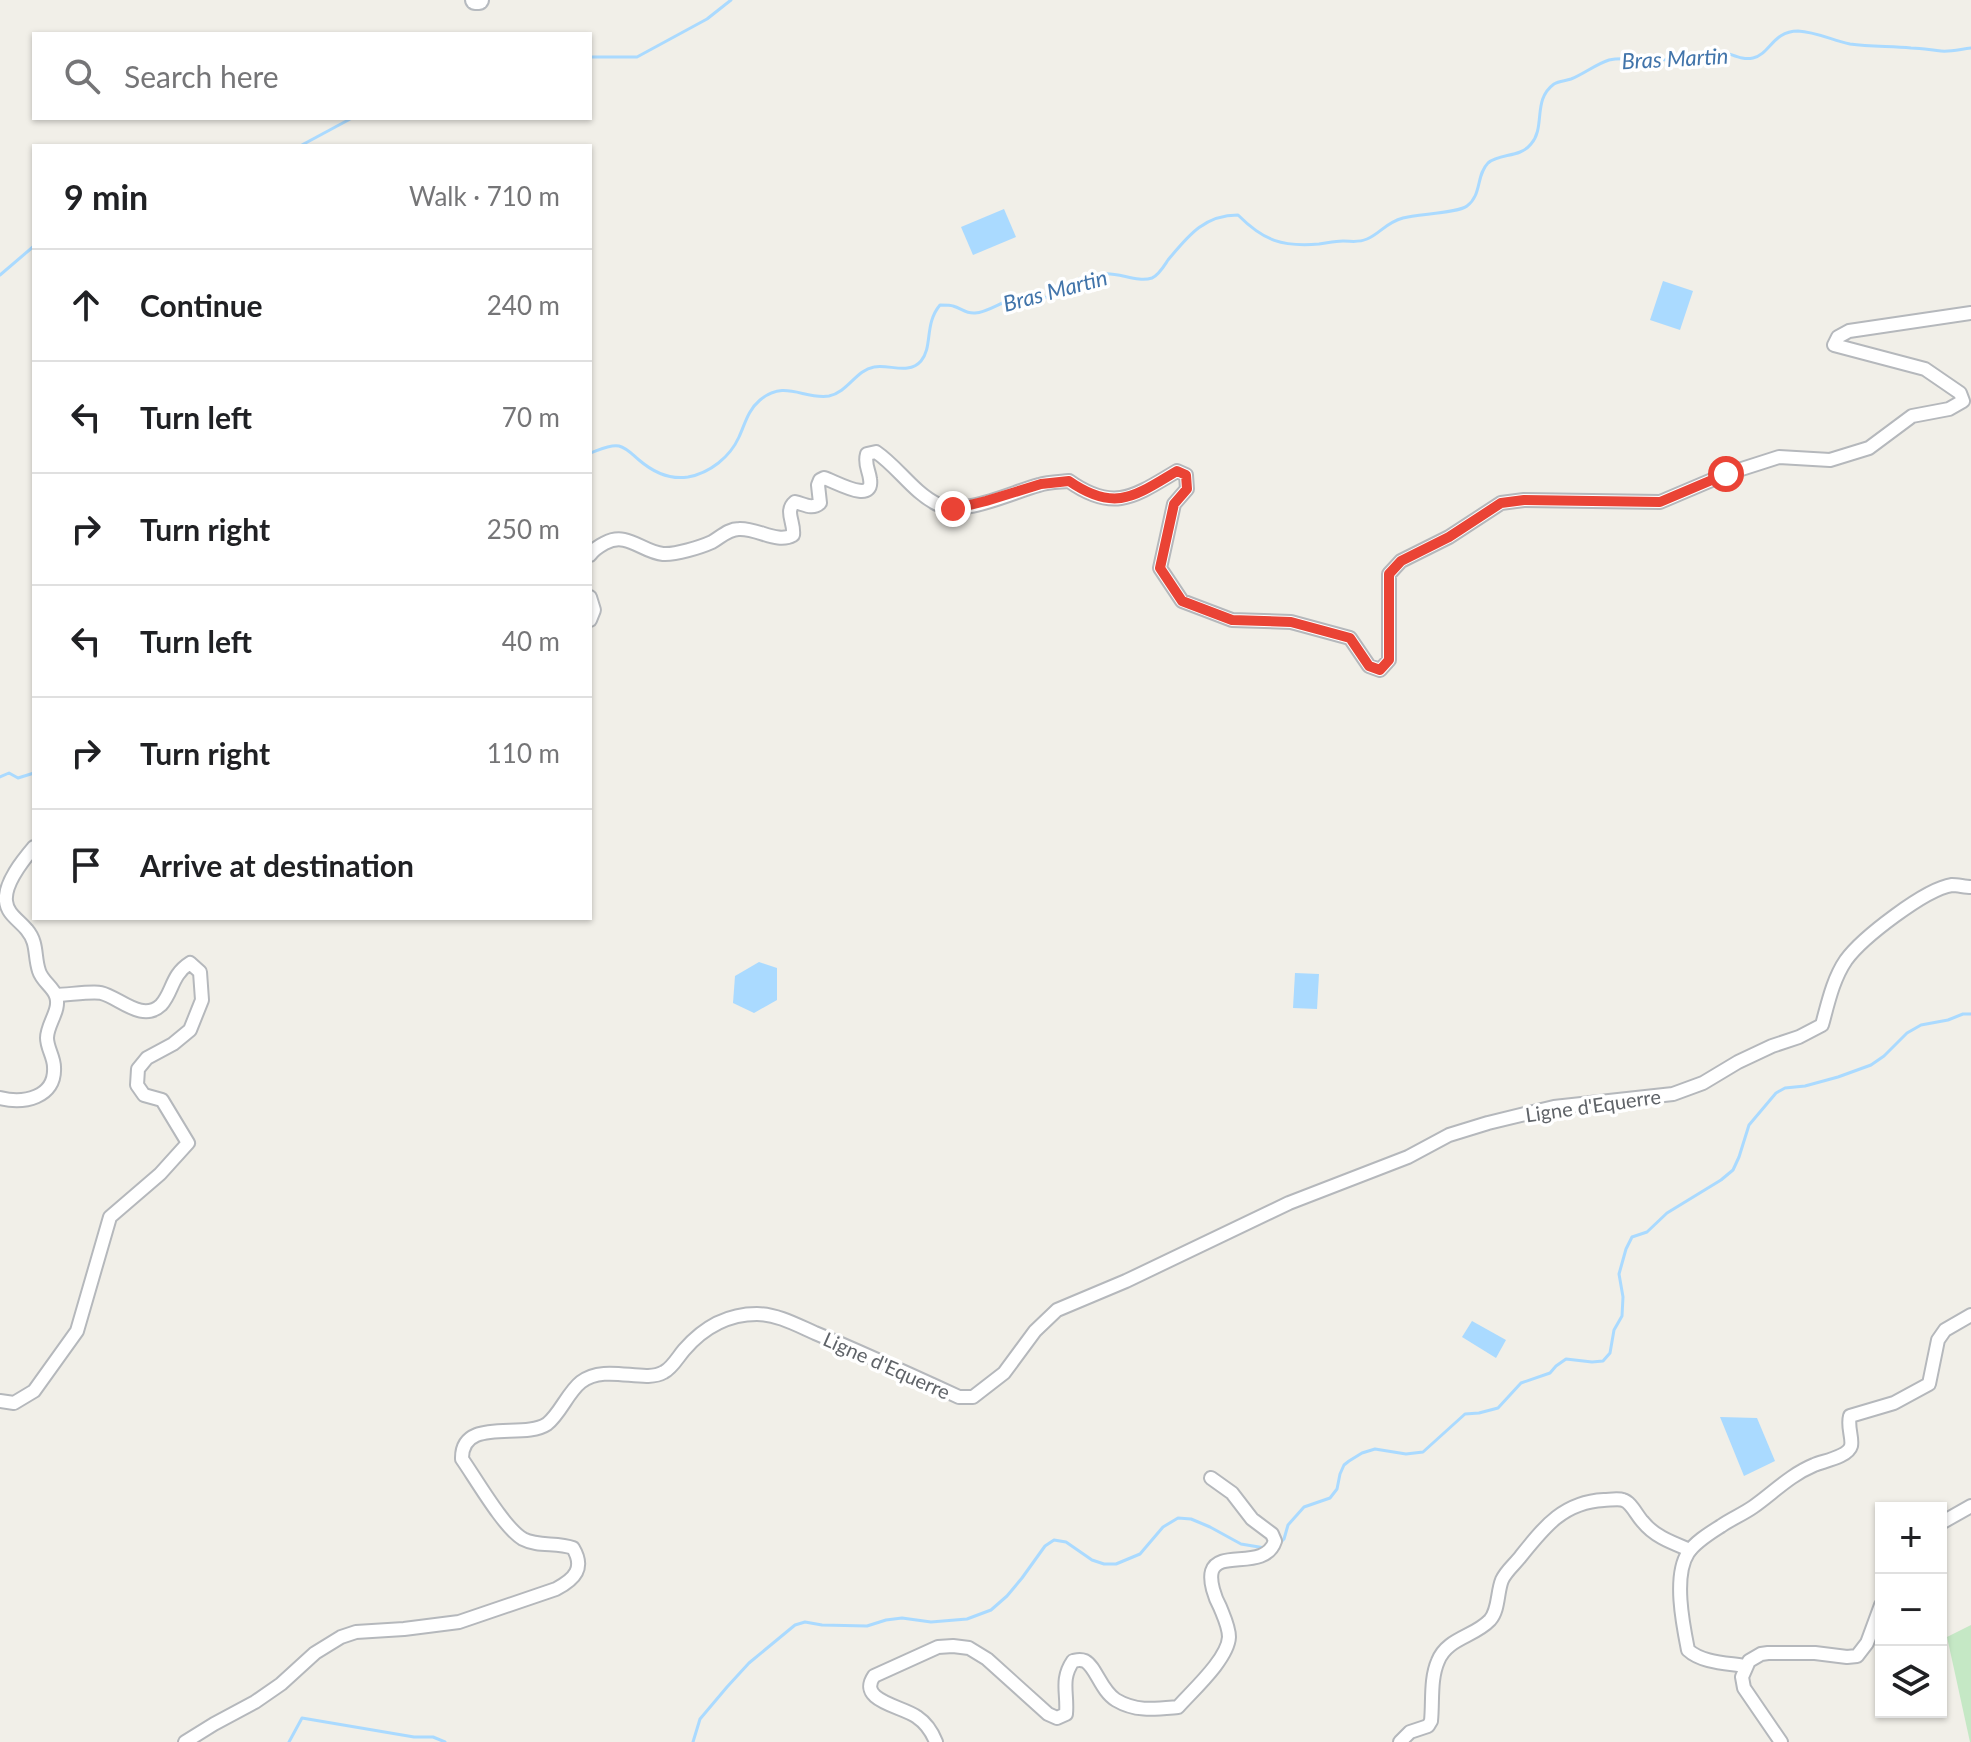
<!DOCTYPE html>
<meta charset="utf-8">
<style>
body{margin:0;font-family:Lato,sans-serif;background:#f6f6f6;color:#202124}
.controls{position:absolute;right:24px;bottom:24px;display:grid;overflow:hidden;border-radius:0px;box-shadow:0 2px 6px #0004}
.controls button{width:72px;height:72px;display:grid;place-items:center;padding:0;border:0;border-bottom:2px solid #e0e0e0;background:#fff;color:#202124;font:40px sans-serif}
.stop{position:absolute;width:24px;height:24px;margin:-18px;border:6px solid #ea4335;border-radius:50%;background:#fff}
.stop.end{background:#ea4335;border-color:#fff;box-shadow:0 2px 8px #0008}
.list{margin:0;padding:0;list-style:none}
h2{display:flex;justify-content:space-between;align-items:center;height:104px;margin:0;padding:0 32px;font-size:34px}
h2 small{font-size:26px;font-weight:400;color:#757577}
.list li{display:grid;grid-template-columns:52px 1fr auto;gap:24px;align-items:center;box-sizing:border-box;height:112px;padding:0 32px;border-top:2px solid #e0e0e0}
.list b{display:block;font-size:30px;white-space:nowrap}
.list em{font-size:26px;font-style:normal;color:#757577}
.icon{flex:none;width:44px;height:44px;fill:none;stroke:currentColor;stroke-width:2;stroke-linecap:round;stroke-linejoin:round}
.map{position:relative;flex:none;width:1971px;height:1742px;overflow:hidden}
.search{position:absolute;background:#fff;box-shadow:0 2px 6px #0004;left:32px;top:32px;width:560px;height:88px;display:flex;align-items:center;gap:20px;box-sizing:border-box;padding:0 28px;border-radius:0px;color:#757577;font-size:30px}
.panel{position:absolute;background:#fff;box-shadow:0 2px 6px #0004;left:32px;top:144px;width:560px;height:776px;border-radius:0px}
.map>svg:first-child{display:block}
</style>
<div class="map">
<svg width="1971" height="1742" viewBox="0 0 1971 1742">
<rect width="100%" height="100%" fill="#f1efe8"/>
<path fill="#c5e8c5" d="M 1971,1625 L 1971,1742 L 1970,1742 L 1947,1637 Z"/>
<g fill="#aadaff">
<path d="M 1004,209 L 1016,237 L 973,255 L 961,227 Z"/>
<path d="M 1663,281 L 1693,291 L 1680,330 L 1650,320 Z"/>
<path d="M 759,962 L 777,968 L 777,1000 L 754,1013 L 733,1003 L 735,976 Z"/>
<path d="M 1295,973 L 1319,974 L 1317,1009 L 1293,1008 Z"/>
<path d="M 1472,1321 L 1506,1340 L 1496,1358 L 1462,1337 Z"/>
<path d="M 1720,1417 L 1757,1418 L 1775,1461 L 1744,1476 Z"/>
</g>
<g fill="none" stroke-linecap="round" stroke-linejoin="round">
<g stroke="#aadaff" stroke-width="3">
<path d="M 590,57 L 637,57 L 707,19 L 731,0"/>
<path d="M 300,146 L 352,118"/>
<path d="M 0,275 L 34,246"/>
<path d="M 590,453 C 599,450 610,444 619,446 C 627,448 633,455 639,460 C 653,472 669,480 688,477 C 710,473 730,457 739,437 C 745,424 748,410 760,400 C 785,379 804,400 829,396 C 848,392 856,370 874,367 C 889,364 909,375 921,361 C 933,347 924,324 940,305 C 942,305 951,305 953,306 C 961,308 966,314 975,313 C 990,312 1002,300 1016,299 C 1027,298 1036,300 1047,297 C 1052,295 1056,290 1062,287 C 1074,280 1090,275 1103,274 C 1119,272 1137,283 1152,278 C 1159,275 1164,266 1168,260 C 1188,236 1204,215 1238,215 C 1264,241 1282,247 1319,244 C 1327,243 1335,241 1343,241 C 1352,241 1358,243 1367,239 C 1381,233 1385,223 1403,218 C 1418,214 1458,213 1467,206 C 1482,195 1476,175 1488,163 C 1500,153 1520,158 1531,144 C 1546,127 1532,100 1554,84 C 1559,81 1565,81 1571,79 C 1584,74 1596,64 1609,60 C 1626,56 1646,62 1663,60 C 1680,58 1701,50 1717,51 C 1730,52 1740,61 1753,58 C 1770,54 1773,31 1798,31 C 1816,32 1832,40 1850,44 C 1871,47 1891,46 1911,48 C 1921,48 1931,50 1941,51 C 1951,52 1961,49 1971,48"/>
<path d="M 0,777 L 9,773 L 18,778 L 34,773"/>
<path d="M 1276,1547 L 1284,1539 L 1288,1525 L 1304,1507 L 1330,1498 L 1337,1489 L 1340,1474 L 1344,1465 L 1349,1461 L 1362,1453 L 1375,1449 L 1406,1454 L 1423,1452 L 1465,1414 L 1479,1413 L 1498,1408 L 1521,1383 L 1550,1373 L 1556,1366 L 1566,1359 L 1592,1362 L 1603,1361 L 1610,1353 L 1614,1330 L 1622,1316 L 1623,1297 L 1619,1274 L 1626,1249 L 1632,1237 L 1647,1232 L 1667,1213 L 1721,1180 L 1733,1170 L 1739,1157 L 1749,1125 L 1776,1093 L 1785,1088 L 1805,1086 L 1838,1077 L 1871,1065 L 1884,1056 L 1907,1033 L 1921,1025 L 1948,1020 L 1963,1014 L 1971,1014"/>
<path d="M 289,1742 L 302,1718 L 414,1737 L 433,1737 L 445,1742"/>
<path d="M 693,1742 L 700,1719 L 727,1687 L 749,1663 L 795,1625 L 805,1622 L 822,1625 L 867,1626 L 886,1620 L 902,1618 L 931,1622 L 967,1619 L 991,1610 L 1007,1596 L 1022,1578 L 1045,1546 L 1054,1540 L 1066,1542 L 1092,1560 L 1104,1564 L 1116,1564 L 1140,1554 L 1163,1527 L 1178,1518 L 1191,1519 L 1210,1527 L 1241,1544 L 1265,1548"/>
</g>
<defs>
<g id="street">
<path d="M 590,555 C 594,549 598,547 605,543 C 627,531 642,552 663,554 C 675,555 701,547 712,542 C 721,537 728,529 739,529 C 758,528 777,544 793,535 C 795,523 784,511 795,502 C 804,504 812,510 820,503 L 818,485 L 820,480 L 824,478 C 835,481 874,505 870,479 C 869,470 864,464 867,454 L 876,452 C 898,467 913,492 937,504 C 963,517 1012,492 1039,485 C 1048,482 1059,482 1069,481 C 1114,513 1135,496 1177,471 L 1186,475 L 1187,489 L 1174,504 L 1160,568 L 1182,601 L 1232,620 L 1291,622 L 1350,638 L 1369,666 L 1380,670 L 1389,660 L 1389,574 L 1401,561 L 1449,537 L 1501,503 L 1524,500 L 1660,502 L 1726,474 L 1779,457 L 1830,460 L 1869,448 L 1912,416 L 1949,409 L 1963,401 L 1960,393 L 1925,369 L 1834,345 L 1838,337 L 1849,331 L 1971,313"/>
<path d="M 590,597 L 594,610 L 590,620"/>
<path d="M 0,1098 C 23,1104 56,1098 54,1067 C 54,1057 47,1048 47,1038 C 47,1024 61,1010 56,996 C 53,987 42,981 39,971 C 34,956 38,943 27,930 C 19,920 7,914 6,901 C 4,883 23,860 34,847"/>
<path d="M 0,1401 L 14,1403 L 34,1391 L 77,1331 L 110,1217 L 160,1174 L 188,1143 L 162,1100 L 144,1095 L 137,1085 L 138,1069 L 147,1058 L 173,1044 L 190,1030 L 202,1000 L 200,972 L 190,963 C 171,975 173,992 161,1005 C 142,1023 119,997 101,993 C 92,991 67,995 56,995"/>
<path d="M 1941,1523 L 1971,1506"/>
<path d="M 1745,1666 C 1728,1663 1702,1663 1688,1650 C 1683,1625 1673,1576 1688,1553 C 1695,1542 1710,1533 1721,1526 C 1731,1519 1743,1514 1753,1507 C 1773,1493 1790,1475 1814,1465 C 1823,1461 1848,1457 1851,1446 C 1853,1438 1847,1427 1850,1416 L 1894,1403 L 1929,1384 L 1938,1340 L 1945,1330 L 1971,1315"/>
<path d="M 185,1742 L 214,1724 L 255,1702 L 281,1684 L 315,1653 L 341,1637 L 356,1632 L 404,1629 L 459,1622 L 556,1589 C 575,1579 585,1568 573,1548 C 557,1542 538,1547 523,1539 C 504,1528 476,1479 462,1459 C 461,1416 523,1440 547,1424 C 560,1414 568,1392 581,1382 C 606,1363 644,1384 664,1372 C 672,1368 678,1357 684,1350 C 703,1328 728,1314 757,1314 C 777,1314 797,1325 815,1333 C 863,1353 911,1375 959,1397 L 973,1397 L 1004,1373 L 1035,1331 L 1057,1310 L 1126,1281 L 1289,1203 L 1408,1157 L 1449,1135 L 1488,1123 L 1554,1107 L 1673,1094 L 1703,1083 L 1738,1062 L 1772,1046 L 1799,1037 L 1822,1025 C 1828,1003 1833,979 1846,960 C 1862,938 1925,889 1952,885 C 1958,885 1965,887 1971,887"/>
<path d="M 936,1742 C 932,1732 926,1723 917,1717 C 902,1706 857,1701 874,1676 L 938,1647 L 953,1646 L 969,1648 L 987,1659 L 1048,1714 L 1057,1718 L 1066,1714 C 1068,1693 1060,1680 1073,1661 C 1078,1660 1080,1659 1085,1661 C 1096,1667 1101,1691 1116,1700 C 1136,1712 1156,1709 1178,1707 C 1192,1691 1228,1659 1229,1637 C 1229,1627 1224,1617 1220,1607 C 1215,1598 1209,1581 1212,1571 C 1219,1549 1265,1571 1275,1541 L 1272,1534 L 1252,1519 L 1232,1493 L 1211,1478"/>
<path d="M 1400,1742 L 1410,1732 L 1428,1726 L 1431,1721 C 1433,1702 1430,1679 1438,1661 C 1447,1638 1474,1637 1490,1620 C 1499,1610 1497,1592 1502,1580 C 1506,1571 1515,1564 1521,1556 C 1545,1526 1564,1502 1604,1500 C 1609,1500 1618,1498 1623,1500 C 1631,1502 1637,1516 1643,1522 C 1655,1537 1673,1543 1690,1550"/>
<path d="M 1781,1742 L 1744,1688 L 1742,1677 L 1749,1661 L 1761,1654 L 1768,1653 L 1815,1653 L 1847,1657 L 1857,1656 L 1867,1643 L 1881,1605"/>
</g>
<path id="secondary" d="M 475,0 L 479,0"/>
</defs>
<use href="#street" stroke="#b5b8bc" stroke-width="16"/>
<use href="#secondary" stroke="#b6babf" stroke-width="22"/>
<use href="#street" stroke="#fff" stroke-width="12"/>
<use href="#secondary" stroke="#fff" stroke-width="18"/>
</g>
<g fill="none" stroke-linecap="round" stroke-linejoin="round">
<path stroke="#ea4335" stroke-width="10" d="M 953,509 L 986,501 L 1041,484 L 1069,481 C 1115,513 1135,496 1177,471 L 1186,475 L 1187,489 L 1174,504 L 1160,568 L 1182,601 L 1232,620 L 1291,622 L 1350,638 L 1369,666 L 1380,670 L 1389,660 L 1389,574 L 1401,561 L 1449,537 L 1501,503 L 1524,500 L 1660,502 L 1726,474"/>
</g>
<g text-anchor="middle" dominant-baseline="central" stroke-width="7" stroke-linejoin="round" paint-order="stroke">
<g font-size="20" fill="#5f6368" stroke="#fff">
<text transform="translate(1593 1105) rotate(-8)">Ligne d'Equerre</text>
<text transform="translate(887 1365) rotate(24)">Ligne d'Equerre</text>
</g>
<g font-size="22" font-style="italic" fill="#4174aa" stroke="#fff">
<text transform="translate(1675 58) rotate(-3)">Bras Martin</text>
<text transform="translate(1055 290) rotate(-15)">Bras Martin</text>
</g>
</g>
</svg>
<div class="controls">
<button>+</button>
<button>−</button>
<button><svg class="icon" aria-label="layers" viewBox="0 0 24 24"><path d="M12 4l9 5-9 5-9-5zM3 14l9 5 9-5"/></svg></button>
</div>
<div class="stop" style="left:1726px;top:474px"></div>
<div class="stop end" style="left:953px;top:509px"></div>
<div class="search"><svg class="icon" aria-label="search" viewBox="0 0 24 24"><circle cx="10" cy="10" r="6"/><path d="M15 15l6 6"/></svg>Search here</div>
<section class="panel">
<h2>9 min<small>Walk · 710 m</small></h2>
<ul class="list">
<li><svg class="icon" aria-label="ahead" viewBox="0 0 24 24"><path d="M12 20V5M6 11l6-6 6 6"/></svg><div><b>Continue</b></div><em>240 m</em></li>
<li><svg class="icon" aria-label="left" viewBox="0 0 24 24"><path d="M17 20v-9H6M10 6l-5 5 5 5"/></svg><div><b>Turn left</b></div><em>70 m</em></li>
<li><svg class="icon" aria-label="right" viewBox="0 0 24 24"><path d="M7 20v-9h11M14 6l5 5-5 5"/></svg><div><b>Turn right</b></div><em>250 m</em></li>
<li><svg class="icon" aria-label="left" viewBox="0 0 24 24"><path d="M17 20v-9H6M10 6l-5 5 5 5"/></svg><div><b>Turn left</b></div><em>40 m</em></li>
<li><svg class="icon" aria-label="right" viewBox="0 0 24 24"><path d="M7 20v-9h11M14 6l5 5-5 5"/></svg><div><b>Turn right</b></div><em>110 m</em></li>
<li><svg class="icon" aria-label="arrive" viewBox="0 0 24 24"><path d="M6 21V4h12l-3 4 3 4H6"/></svg><div><b>Arrive at destination</b></div></li>
</ul>
</section>
</div>
